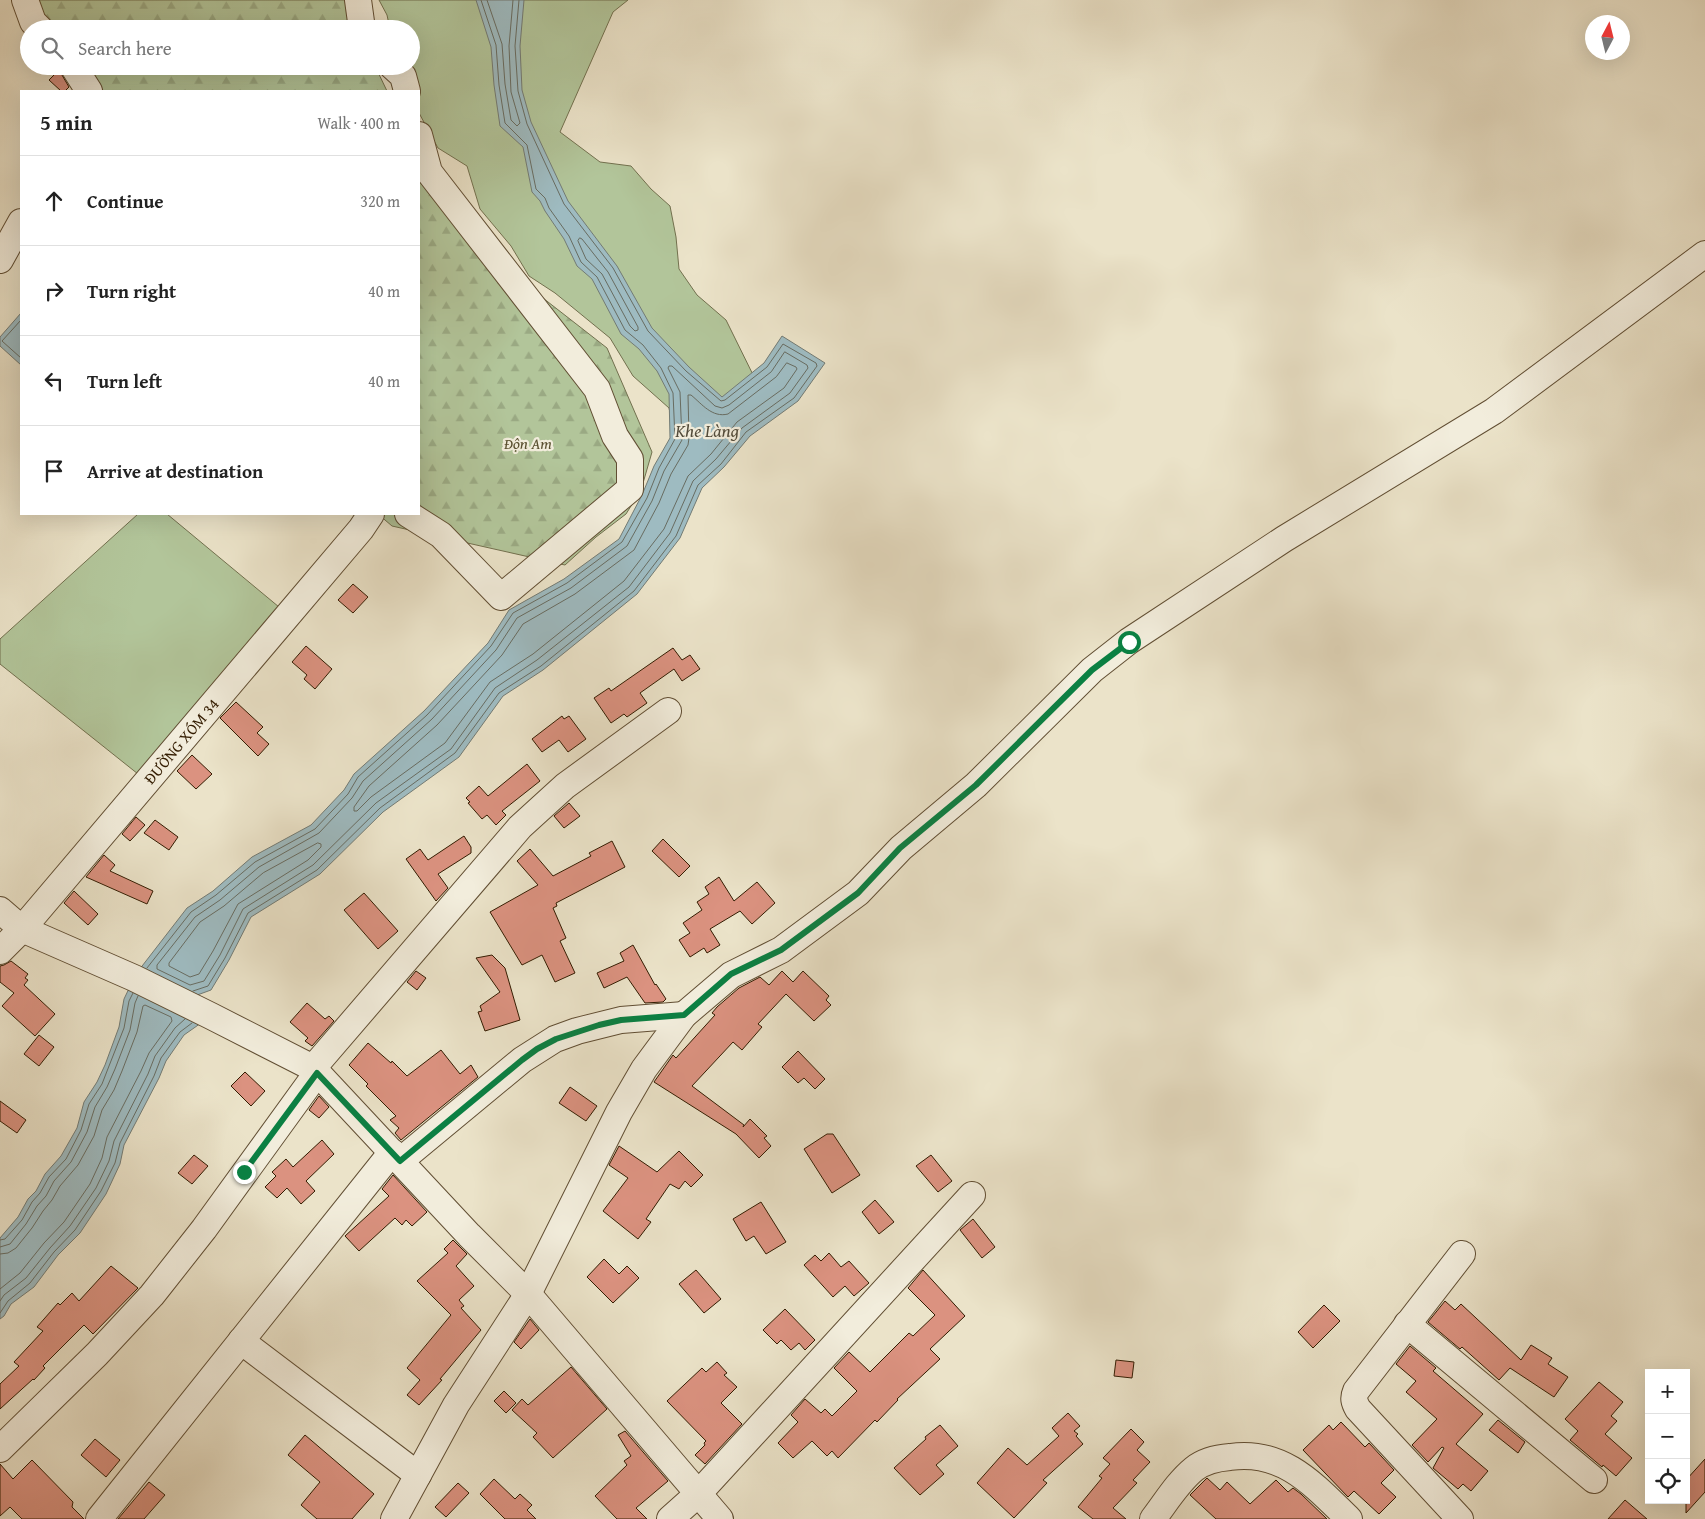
<!DOCTYPE html>
<meta charset="utf-8">
<style>
body{margin:0;font-family:"Gentium Book Plus",serif;background:#f2f2f2;color:#222}
.controls{position:absolute;right:15px;bottom:15px;display:grid;overflow:hidden;border-radius:0px;box-shadow:0 5px 20px #0002}
.controls button{width:45px;height:45px;display:grid;place-items:center;padding:0;border:0;border-bottom:1px solid #e0e0e0;background:#fff;color:#222;font:25px sans-serif}
.compass{position:absolute;left:1585px;top:15px;width:45px;height:45px;border-radius:50%;background:#fff;box-shadow:0 5px 20px #0002;rotate:7deg}
.stop{position:absolute;width:15px;height:15px;margin:-11px;border:4px solid #0b8043;border-radius:50%;background:#fff}
.stop.end{background:#0b8043;border-color:#fff;box-shadow:0 1px 5px #0008}
.list{margin:0;padding:0;list-style:none}
h2{display:flex;justify-content:space-between;align-items:center;height:65px;margin:0;padding:0 20px;font-size:21px}
h2 small{font-size:16px;font-weight:400;color:#767676}
.list li{display:grid;grid-template-columns:32px 1fr auto;gap:15px;align-items:center;box-sizing:border-box;height:90px;padding:0 20px;border-top:1px solid #e0e0e0}
.list b{display:block;font-size:19px;white-space:nowrap}
.list em{font-size:16px;font-style:normal;color:#767676}
.icon{flex:none;width:28px;height:28px;fill:none;stroke:currentColor;stroke-width:2;stroke-linecap:round;stroke-linejoin:round}
.map{position:relative;flex:none;width:1705px;height:1519px;overflow:hidden}
.search{position:absolute;background:#fff;box-shadow:0 5px 20px #0002;left:20px;top:20px;width:400px;height:55px;display:flex;align-items:center;gap:12px;box-sizing:border-box;padding:0 18px;border-radius:28px;color:#767676;font-size:19px}
.panel{position:absolute;background:#fff;box-shadow:0 5px 20px #0002;left:20px;top:90px;width:400px;height:425px;border-radius:0px}
.map>svg:first-child{display:block}
</style>
<div class="map">
<svg width="1705" height="1519" viewBox="0 0 1705 1519">
<defs>
<pattern id="forest-firs" width="22" height="20" patternUnits="userSpaceOnUse" patternTransform="scale(1.25)"><rect width="22" height="20" fill="#b2c59a"/><path d="M5 1l3.5 6h-7zM16 11l3.5 6h-7z" fill="#9aa983"/></pattern>
</defs>
<rect width="100%" height="100%" fill="#ebe3c9"/>
<filter id="stains"><feTurbulence type="fractalNoise" baseFrequency=".004" numOctaves="4"/><feColorMatrix values="0 0 0 0 .2 0 0 0 0 .09 0 0 0 0 .02 0 0 0 .5 -.17"/></filter>
<radialGradient id="worn" r=".72"><stop offset=".6" stop-color="#630" stop-opacity="0"/><stop offset="1" stop-color="#630" stop-opacity=".3"/></radialGradient>
<g fill="#b2c59a" stroke="#72704e">
<path d="M 379,0 L 628,0 L 613,12 L 560,132 L 600,162 L 631,166 L 651,189 L 670,206 L 676,237 L 679,269 L 697,295 L 726,320 L 762,393 L 685,488 L 669,408 L 633,376 L 610,338 L 555,293 L 529,276 L 511,246 L 480,209 L 467,166 L 438,148 L 419,113 L 419,91 L 411,66 L 411,29 L 390,29 L 387,15 Z"/>
<path d="M 138,514 L 167,514 L 279,607 L 138,774 L 0,664 L 0,639 Z"/>
</g>
<g fill="url(#forest-firs)" stroke="#72704e">
<path d="M 34,0 L 347,0 L 359,29 L 51,29 Z"/>
<path d="M 72,66 L 375,66 L 387,91 L 87,91 Z"/>
<path d="M 419,158 L 516,277 L 607,348 L 652,452 L 641,490 L 626,514 L 596,537 L 565,565 L 392,526 L 378,514 L 419,514 Z"/>
</g>
<g fill="#9ebbc1" stroke="#737b74">
<path d="M 476,0 L 524,0 L 520,46 L 522,90 L 531,122 L 568,201 L 617,266 L 652,328 L 689,367 L 722,397 L 764,363 L 782,336 L 825,363 L 798,401 L 750,436 L 724,467 L 702,488 L 680,538 L 637,594 L 543,670 L 503,696 L 459,757 L 383,812 L 320,874 L 251,917 L 229,960 L 211,990 L 189,998 L 139,970 L 187,908 L 213,891 L 252,857 L 311,825 L 344,790 L 354,774 L 424,711 L 488,643 L 509,610 L 564,579 L 619,539 L 642,495 L 654,466 L 670,438 L 669,394 L 657,371 L 639,349 L 621,334 L 592,279 L 577,266 L 564,239 L 545,211 L 540,201 L 532,192 L 523,147 L 500,126 L 494,85 L 491,47 Z"/>
<path d="M 21,313 L 21,365 L 0,346 L 0,337 Z"/>
<path d="M 134,978 L 211,1016 L 184,1035 L 166,1061 L 159,1078 L 124,1145 L 120,1164 L 106,1194 L 80,1233 L 58,1255 L 34,1287 L 11,1304 L 4,1316 L 0,1319 L 0,1238 L 18,1217 L 28,1199 L 36,1191 L 45,1174 L 61,1156 L 77,1128 L 84,1102 L 97,1082 L 105,1065 L 119,1027 L 124,999 Z"/>
</g>
<g fill="none" stroke-linecap="round" stroke-linejoin="round">
<g stroke="#686c61" stroke-width="1">
<path d="M 487,0 L 502,44 L 505,84 L 511,120 L 517,126 L 520,123 L 511,92 L 509,46 L 513,0"/>
<path d="M 580,238 L 582,239 L 608,272 L 638,327 L 638,330 L 635,331 L 630,326 L 602,274 L 586,259 L 578,241 Z"/>
<path d="M 21,320 L 2,341 L 21,358"/>
<path d="M 785,352 L 807,365 L 808,368 L 790,393 L 742,428 L 716,459 L 693,481 L 670,533 L 629,587 L 537,660 L 495,688 L 451,749 L 376,803 L 313,865 L 243,909 L 220,955 L 204,981 L 190,985 L 157,969 L 157,965 L 195,917 L 220,900 L 259,867 L 319,833 L 352,798 L 363,781 L 432,719 L 496,650 L 517,618 L 571,588 L 627,546 L 652,501 L 664,471 L 682,440 L 680,392 L 668,368 L 669,366 L 672,366 L 715,406 L 722,408 L 729,405 L 771,372 Z"/>
<path d="M 787,363 L 796,367 L 797,369 L 784,388 L 737,422 L 711,454 L 688,476 L 664,529 L 624,581 L 533,654 L 490,682 L 445,743 L 371,797 L 357,811 L 354,811 L 354,807 L 369,786 L 437,725 L 502,655 L 523,624 L 575,594 L 634,550 L 659,503 L 671,474 L 688,445 L 689,438 L 688,395 L 691,395 C 702,404 712,418 728,414 L 776,377 Z"/>
<path d="M 318,843 L 321,844 L 321,847 L 308,860 L 238,904 L 213,951 L 199,974 L 190,977 L 169,966 L 169,963 L 200,922 L 224,906 L 263,873 Z"/>
<path d="M 147,968 L 191,912 L 216,895 L 255,862 L 315,829 L 348,794 L 358,777 L 427,715 L 491,646 L 513,613 L 567,583 L 622,542 L 647,498 L 659,468 L 675,439 L 673,393 L 661,368 L 643,345 L 625,330 L 597,277 L 581,262 L 569,236 L 549,208 L 545,198 L 536,189 L 527,145 L 505,123 L 499,85 L 496,45 L 481,0"/>
<path d="M 193,991 L 208,986 L 225,958 L 248,913 L 317,870 L 380,808 L 455,753 L 499,693 L 541,666 L 634,591 L 676,536 L 698,485 L 721,464 L 746,432 L 794,398 L 817,366 L 816,363 L 783,344 L 767,367 L 725,400 L 721,401 L 686,371 L 648,331 L 613,268 L 564,204 L 527,124 L 518,91 L 515,46 L 519,0"/>
<path d="M 0,1240 L 5,1239 L 22,1220 L 32,1202 L 40,1193 L 49,1177 L 66,1159 L 81,1130 L 89,1104 L 102,1084 L 109,1066 L 124,1028 L 129,1001 L 133,993"/>
<path d="M 0,1247 L 10,1244 L 26,1224 L 37,1206 L 46,1196 L 54,1181 L 71,1162 L 87,1132 L 95,1107 L 107,1087 L 115,1069 L 130,1030 L 135,1003 L 138,996"/>
<path d="M 0,1254 L 8,1253 L 16,1248 L 32,1228 L 43,1211 L 52,1200 L 60,1186 L 78,1165 L 94,1136 L 102,1110 L 114,1090 L 122,1071 L 137,1032 L 143,1006 L 145,1005 L 171,1017 L 172,1021 L 149,1053 L 141,1071 L 107,1137 L 102,1158 L 90,1184 L 64,1222 L 44,1243 L 20,1273 L 0,1289"/>
<path d="M 0,1301 L 4,1295 L 26,1278 L 50,1248 L 70,1226 L 96,1188 L 109,1161 L 114,1141 L 148,1074 L 155,1056 L 175,1028 L 185,1019"/>
<path d="M 0,1313 L 8,1301 L 30,1283 L 54,1252 L 75,1230 L 101,1191 L 115,1163 L 120,1143 L 154,1076 L 161,1058 L 180,1032 L 192,1023"/>
</g>
</g>
<g fill="#db9280" stroke="#331c01">
<path d="M 59,70 L 69,87 L 65,91 L 61,91 L 49,80 Z"/>
<path d="M 353,584 L 368,597 L 353,613 L 338,600 Z"/>
<path d="M 306,646 L 332,669 L 315,689 L 304,679 L 307,675 L 292,662 Z"/>
<path d="M 673,648 L 682,660 L 690,655 L 700,669 L 682,681 L 674,669 L 640,693 L 647,703 L 627,717 L 624,714 L 611,723 L 594,698 L 609,688 L 611,691 Z"/>
<path d="M 236,702 L 263,727 L 257,733 L 269,744 L 258,756 L 220,718 Z"/>
<path d="M 562,716 L 564,719 L 569,716 L 586,739 L 568,752 L 559,740 L 542,752 L 532,739 Z"/>
<path d="M 192,755 L 212,774 L 196,789 L 177,771 Z"/>
<path d="M 527,764 L 540,781 L 502,811 L 506,815 L 496,825 L 487,815 L 482,819 L 468,803 L 470,802 L 466,798 L 479,786 L 488,796 Z"/>
<path d="M 569,803 L 580,816 L 564,828 L 554,816 Z"/>
<path d="M 136,817 L 145,825 L 130,841 L 122,834 Z"/>
<path d="M 155,820 L 178,837 L 169,850 L 144,833 Z"/>
<path d="M 464,836 L 471,847 L 471,853 L 438,874 L 448,888 L 436,901 L 406,859 L 420,849 L 428,860 Z"/>
<path d="M 663,839 L 690,866 L 679,877 L 652,851 Z"/>
<path d="M 612,841 L 625,867 L 556,903 L 557,906 L 553,908 L 566,938 L 560,941 L 575,973 L 555,982 L 542,955 L 522,965 L 490,912 L 538,885 L 517,861 L 530,849 L 553,876 L 591,856 L 589,853 Z"/>
<path d="M 104,855 L 115,865 L 110,871 L 153,891 L 147,904 L 86,877 Z"/>
<path d="M 719,877 L 734,901 L 757,882 L 775,903 L 752,924 L 740,911 L 710,929 L 720,945 L 707,953 L 704,948 L 690,957 L 679,940 L 690,933 L 683,923 L 702,910 L 697,902 L 709,894 L 705,887 Z"/>
<path d="M 74,891 L 98,914 L 88,925 L 64,903 Z"/>
<path d="M 364,893 L 398,931 L 378,949 L 344,910 Z"/>
<path d="M 633,945 L 655,985 L 656,984 L 666,999 L 663,1002 L 645,1003 L 627,977 L 604,988 L 597,973 L 624,961 L 620,953 Z"/>
<path d="M 492,955 L 505,968 L 520,1020 L 485,1031 L 478,1012 L 482,1011 L 480,1006 L 500,992 L 476,958 Z"/>
<path d="M 11,961 L 28,974 L 25,978 L 28,980 L 24,985 L 55,1014 L 35,1036 L 2,1006 L 14,993 L 0,982 L 0,966 L 4,965 Z"/>
<path d="M 416,971 L 426,978 L 417,990 L 407,982 Z"/>
<path d="M 782,971 L 793,982 L 803,971 L 829,996 L 826,1000 L 831,1005 L 814,1021 L 786,994 L 758,1024 L 762,1027 L 742,1050 L 733,1042 L 692,1086 L 744,1125 L 743,1127 L 750,1119 L 767,1136 L 764,1138 L 771,1146 L 759,1158 L 736,1134 L 654,1082 L 673,1055 L 676,1058 L 715,1015 L 712,1013 L 717,1007 L 739,988 L 760,977 L 769,985 Z"/>
<path d="M 307,1003 L 325,1019 L 329,1016 L 334,1021 L 312,1046 L 305,1041 L 308,1038 L 290,1022 Z"/>
<path d="M 39,1035 L 54,1047 L 39,1066 L 24,1054 Z"/>
<path d="M 368,1043 L 391,1063 L 392,1061 L 407,1076 L 441,1050 L 460,1074 L 471,1065 L 478,1077 L 401,1140 L 395,1133 L 399,1128 L 390,1120 L 396,1116 L 366,1086 L 368,1084 L 349,1065 Z"/>
<path d="M 798,1051 L 825,1079 L 815,1089 L 804,1078 L 798,1083 L 782,1067 Z"/>
<path d="M 245,1072 L 265,1091 L 251,1106 L 231,1086 Z"/>
<path d="M 570,1087 L 597,1106 L 586,1121 L 559,1103 Z"/>
<path d="M 319,1096 L 329,1107 L 319,1118 L 309,1110 Z"/>
<path d="M 0,1101 L 26,1120 L 17,1133 L 0,1121 Z"/>
<path d="M 827,1134 L 833,1134 L 860,1175 L 832,1193 L 804,1149 Z"/>
<path d="M 322,1140 L 334,1154 L 306,1181 L 315,1191 L 301,1204 L 287,1188 L 277,1198 L 265,1187 L 276,1176 L 272,1172 L 286,1159 L 293,1167 Z"/>
<path d="M 619,1146 L 657,1172 L 679,1151 L 703,1175 L 691,1187 L 685,1181 L 679,1189 L 670,1184 L 646,1219 L 651,1222 L 638,1239 L 603,1211 L 628,1178 L 609,1165 Z"/>
<path d="M 194,1155 L 208,1166 L 192,1184 L 178,1173 Z"/>
<path d="M 931,1155 L 952,1181 L 938,1192 L 916,1166 Z"/>
<path d="M 393,1175 L 427,1212 L 412,1226 L 406,1220 L 402,1225 L 395,1218 L 359,1251 L 345,1236 L 389,1196 L 382,1189 Z"/>
<path d="M 875,1200 L 894,1222 L 879,1234 L 862,1212 Z"/>
<path d="M 761,1202 L 786,1242 L 766,1254 L 754,1236 L 746,1241 L 733,1219 Z"/>
<path d="M 973,1219 L 995,1247 L 982,1258 L 960,1230 Z"/>
<path d="M 453,1240 L 467,1254 L 456,1266 L 474,1286 L 459,1300 L 464,1306 L 461,1308 L 481,1330 L 440,1379 L 442,1380 L 419,1405 L 407,1395 L 420,1380 L 407,1368 L 451,1315 L 417,1281 L 448,1253 L 444,1249 Z"/>
<path d="M 829,1253 L 841,1267 L 849,1261 L 869,1283 L 854,1296 L 845,1286 L 833,1297 L 804,1265 L 815,1255 L 821,1261 Z"/>
<path d="M 604,1259 L 619,1274 L 627,1266 L 639,1278 L 613,1303 L 587,1277 Z"/>
<path d="M 111,1266 L 138,1288 L 93,1334 L 84,1325 L 43,1366 L 45,1368 L 34,1380 L 33,1379 L 0,1409 L 0,1384 L 19,1366 L 14,1362 L 43,1331 L 37,1327 L 58,1303 L 60,1305 L 72,1293 L 79,1301 Z"/>
<path d="M 696,1270 L 721,1299 L 704,1313 L 679,1284 Z"/>
<path d="M 923,1270 L 965,1316 L 930,1349 L 940,1359 L 897,1399 L 898,1400 L 877,1422 L 875,1420 L 838,1458 L 832,1451 L 827,1456 L 812,1441 L 793,1458 L 778,1443 L 798,1422 L 791,1415 L 805,1399 L 821,1413 L 825,1409 L 832,1416 L 857,1391 L 834,1368 L 849,1352 L 870,1372 L 909,1333 L 913,1336 L 935,1315 L 908,1288 Z"/>
<path d="M 1445,1301 L 1455,1310 L 1461,1304 L 1521,1360 L 1531,1345 L 1552,1358 L 1548,1364 L 1568,1377 L 1554,1397 L 1510,1368 L 1499,1380 L 1462,1347 L 1460,1349 L 1428,1322 Z"/>
<path d="M 1324,1305 L 1340,1321 L 1313,1348 L 1298,1332 Z"/>
<path d="M 785,1309 L 815,1340 L 805,1350 L 799,1343 L 791,1350 L 781,1340 L 777,1344 L 763,1330 Z"/>
<path d="M 530,1319 L 539,1330 L 521,1349 L 514,1342 Z"/>
<path d="M 1410,1346 L 1436,1368 L 1433,1371 L 1483,1414 L 1456,1444 L 1488,1471 L 1471,1491 L 1463,1484 L 1458,1489 L 1433,1468 L 1444,1448 L 1442,1447 L 1428,1462 L 1412,1445 L 1437,1419 L 1406,1392 L 1416,1381 L 1396,1364 Z"/>
<path d="M 1116,1360 L 1134,1362 L 1132,1378 L 1114,1376 Z"/>
<path d="M 717,1362 L 727,1373 L 724,1375 L 737,1387 L 721,1403 L 742,1424 L 705,1464 L 695,1455 L 705,1445 L 704,1443 L 706,1441 L 667,1401 L 702,1368 L 706,1372 Z"/>
<path d="M 571,1367 L 607,1409 L 553,1458 L 533,1437 L 537,1433 L 512,1410 L 522,1399 L 528,1405 Z"/>
<path d="M 1599,1382 L 1623,1402 L 1611,1416 L 1617,1421 L 1605,1434 L 1632,1458 L 1616,1476 L 1603,1465 L 1602,1467 L 1570,1440 L 1578,1431 L 1565,1419 Z"/>
<path d="M 504,1391 L 516,1403 L 506,1413 L 494,1401 Z"/>
<path d="M 1068,1413 L 1080,1426 L 1074,1431 L 1078,1434 L 1076,1436 L 1083,1444 L 1043,1480 L 1047,1483 L 1014,1518 L 977,1483 L 1008,1448 L 1027,1465 L 1059,1436 L 1052,1428 Z"/>
<path d="M 1498,1420 L 1525,1442 L 1518,1453 L 1489,1430 Z"/>
<path d="M 1341,1422 L 1365,1447 L 1369,1443 L 1394,1470 L 1381,1483 L 1396,1497 L 1379,1514 L 1354,1491 L 1348,1497 L 1303,1450 L 1329,1425 L 1333,1430 Z"/>
<path d="M 940,1425 L 958,1446 L 936,1465 L 944,1474 L 920,1495 L 894,1468 L 926,1439 L 925,1437 Z"/>
<path d="M 1131,1429 L 1144,1442 L 1137,1450 L 1150,1462 L 1133,1480 L 1137,1483 L 1113,1508 L 1126,1519 L 1093,1519 L 1078,1507 L 1102,1478 L 1099,1476 L 1110,1464 L 1103,1458 Z"/>
<path d="M 625,1431 L 668,1481 L 636,1508 L 647,1519 L 617,1519 L 595,1496 L 627,1465 L 624,1461 L 631,1456 L 618,1435 Z"/>
<path d="M 305,1435 L 374,1494 L 352,1519 L 317,1519 L 301,1505 L 320,1482 L 288,1455 Z"/>
<path d="M 95,1439 L 120,1460 L 106,1477 L 81,1455 Z"/>
<path d="M 1705,1459 L 1705,1492 L 1686,1513 L 1686,1480 Z"/>
<path d="M 32,1460 L 73,1502 L 72,1507 L 84,1519 L 22,1519 L 10,1507 L 0,1516 L 0,1464 L 13,1479 Z"/>
<path d="M 1207,1478 L 1220,1490 L 1227,1482 L 1250,1504 L 1276,1480 L 1288,1492 L 1293,1488 L 1301,1494 L 1327,1519 L 1216,1519 L 1190,1495 Z"/>
<path d="M 494,1479 L 515,1499 L 520,1494 L 532,1505 L 527,1510 L 536,1519 L 505,1519 L 480,1494 Z"/>
<path d="M 149,1482 L 165,1495 L 144,1519 L 118,1519 Z"/>
<path d="M 458,1483 L 469,1493 L 446,1517 L 435,1507 Z"/>
<path d="M 1625,1500 L 1647,1519 L 1608,1519 Z"/>
</g>
<g fill="none" stroke-linecap="round" stroke-linejoin="round">
<defs>
<g id="minor">
<path d="M 25,0 L 33,22 L 40,29"/>
<path d="M 358,0 L 362,29"/>
<path d="M 73,66 L 89,91"/>
<path d="M 392,66 L 403,76 L 407,91"/>
<path d="M 0,260 L 21,222"/>
<path d="M 408,514 L 441,535 L 501,597 L 630,489 L 630,459 L 615,436 L 597,389 L 429,172 L 419,135"/>
<path d="M 0,910 L 22,929 L 134,978 L 211,1016 L 313,1068 L 469,1235 L 528,1294 L 720,1519"/>
<path d="M 0,951 L 22,929 L 361,529 L 371,514"/>
<path d="M 313,1068 L 520,827 L 565,786 L 668,711"/>
<path d="M 400,1161 L 522,1060 L 555,1039 L 577,1031 L 621,1020 L 684,1015"/>
<path d="M 1407,1324 L 1594,1480"/>
<path d="M 241,1341 L 418,1475"/>
<path d="M 0,1449 L 97,1354 L 152,1295 L 204,1229 L 317,1073"/>
<path d="M 99,1519 L 392,1152"/>
<path d="M 394,1519 L 456,1405 L 528,1294 L 619,1112 L 644,1069 L 684,1015 L 731,975 L 781,950 L 858,893 L 901,848 L 976,785 L 1092,670 L 1129,641 L 1284,539 L 1494,411 L 1705,254"/>
<path d="M 670,1519 L 698,1494 L 972,1195"/>
<path d="M 1153,1519 C 1166,1502 1178,1482 1194,1469 C 1204,1461 1217,1458 1230,1457 C 1283,1449 1314,1485 1349,1519"/>
<path d="M 1460,1519 L 1358,1409 C 1354,1402 1353,1398 1356,1391 L 1462,1254"/>
</g>
</defs>
<use href="#minor" stroke="#614e33" stroke-width="28"/>
<use href="#minor" stroke="#f2eddc" stroke-width="26"/>
</g>
<g fill="none" stroke-linecap="round" stroke-linejoin="round">
<path stroke="#0b8043" stroke-width="6" d="M 244,1172 L 317,1073 L 400,1161 L 522,1060 L 537,1049 L 556,1039 L 599,1025 L 621,1020 L 684,1015 L 731,974 L 781,950 L 858,893 L 900,848 L 976,785 L 1092,670 L 1129,642"/>
</g>
<g text-anchor="middle" dominant-baseline="central" stroke-width="4.5" stroke-linejoin="round" paint-order="stroke">
<g font-size="16" font-style="italic" fill="#594f2f" stroke="#f2eddc">
<text x="528" y="443">Độn Am</text>
</g>
<g font-size="16" fill="#331c01" stroke="#f2eddc">
<text transform="translate(181 741) rotate(-50)">ĐƯỜNG XÓM 34</text>
</g>
<g font-size="18" font-style="italic" fill="#534c3b" stroke="#f2eddc">
<text x="707" y="430">Khe Làng</text>
</g>
</g>
<rect width="100%" height="100%" filter="url(#stains)"/>
<rect width="100%" height="100%" fill="url(#worn)"/>
</svg>
<div class="controls">
<button>+</button>
<button>−</button>
<button><svg class="icon" aria-label="locate" viewBox="0 0 24 24"><circle cx="12" cy="12" r="6"/><path d="M12 2v4M12 18v4M2 12h4M18 12h4"/></svg></button>
</div>
<svg class="compass" viewBox="-18 -18 36 36"><path d="M0-13l5 13h-10z" fill="#e53935"/><path d="M0 13l5-13h-10z" fill="#767676"/></svg>
<div class="stop" style="left:1129px;top:642px"></div>
<div class="stop end" style="left:244px;top:1172px"></div>
<div class="search"><svg class="icon" aria-label="search" viewBox="0 0 24 24"><circle cx="10" cy="10" r="6"/><path d="M15 15l6 6"/></svg>Search here</div>
<section class="panel">
<h2>5 min<small>Walk · 400 m</small></h2>
<ul class="list">
<li><svg class="icon" aria-label="ahead" viewBox="0 0 24 24"><path d="M12 20V5M6 11l6-6 6 6"/></svg><div><b>Continue</b></div><em>320 m</em></li>
<li><svg class="icon" aria-label="right" viewBox="0 0 24 24"><path d="M7 20v-9h11M14 6l5 5-5 5"/></svg><div><b>Turn right</b></div><em>40 m</em></li>
<li><svg class="icon" aria-label="left" viewBox="0 0 24 24"><path d="M17 20v-9H6M10 6l-5 5 5 5"/></svg><div><b>Turn left</b></div><em>40 m</em></li>
<li><svg class="icon" aria-label="arrive" viewBox="0 0 24 24"><path d="M6 21V4h12l-3 4 3 4H6"/></svg><div><b>Arrive at destination</b></div></li>
</ul>
</section>
</div>
